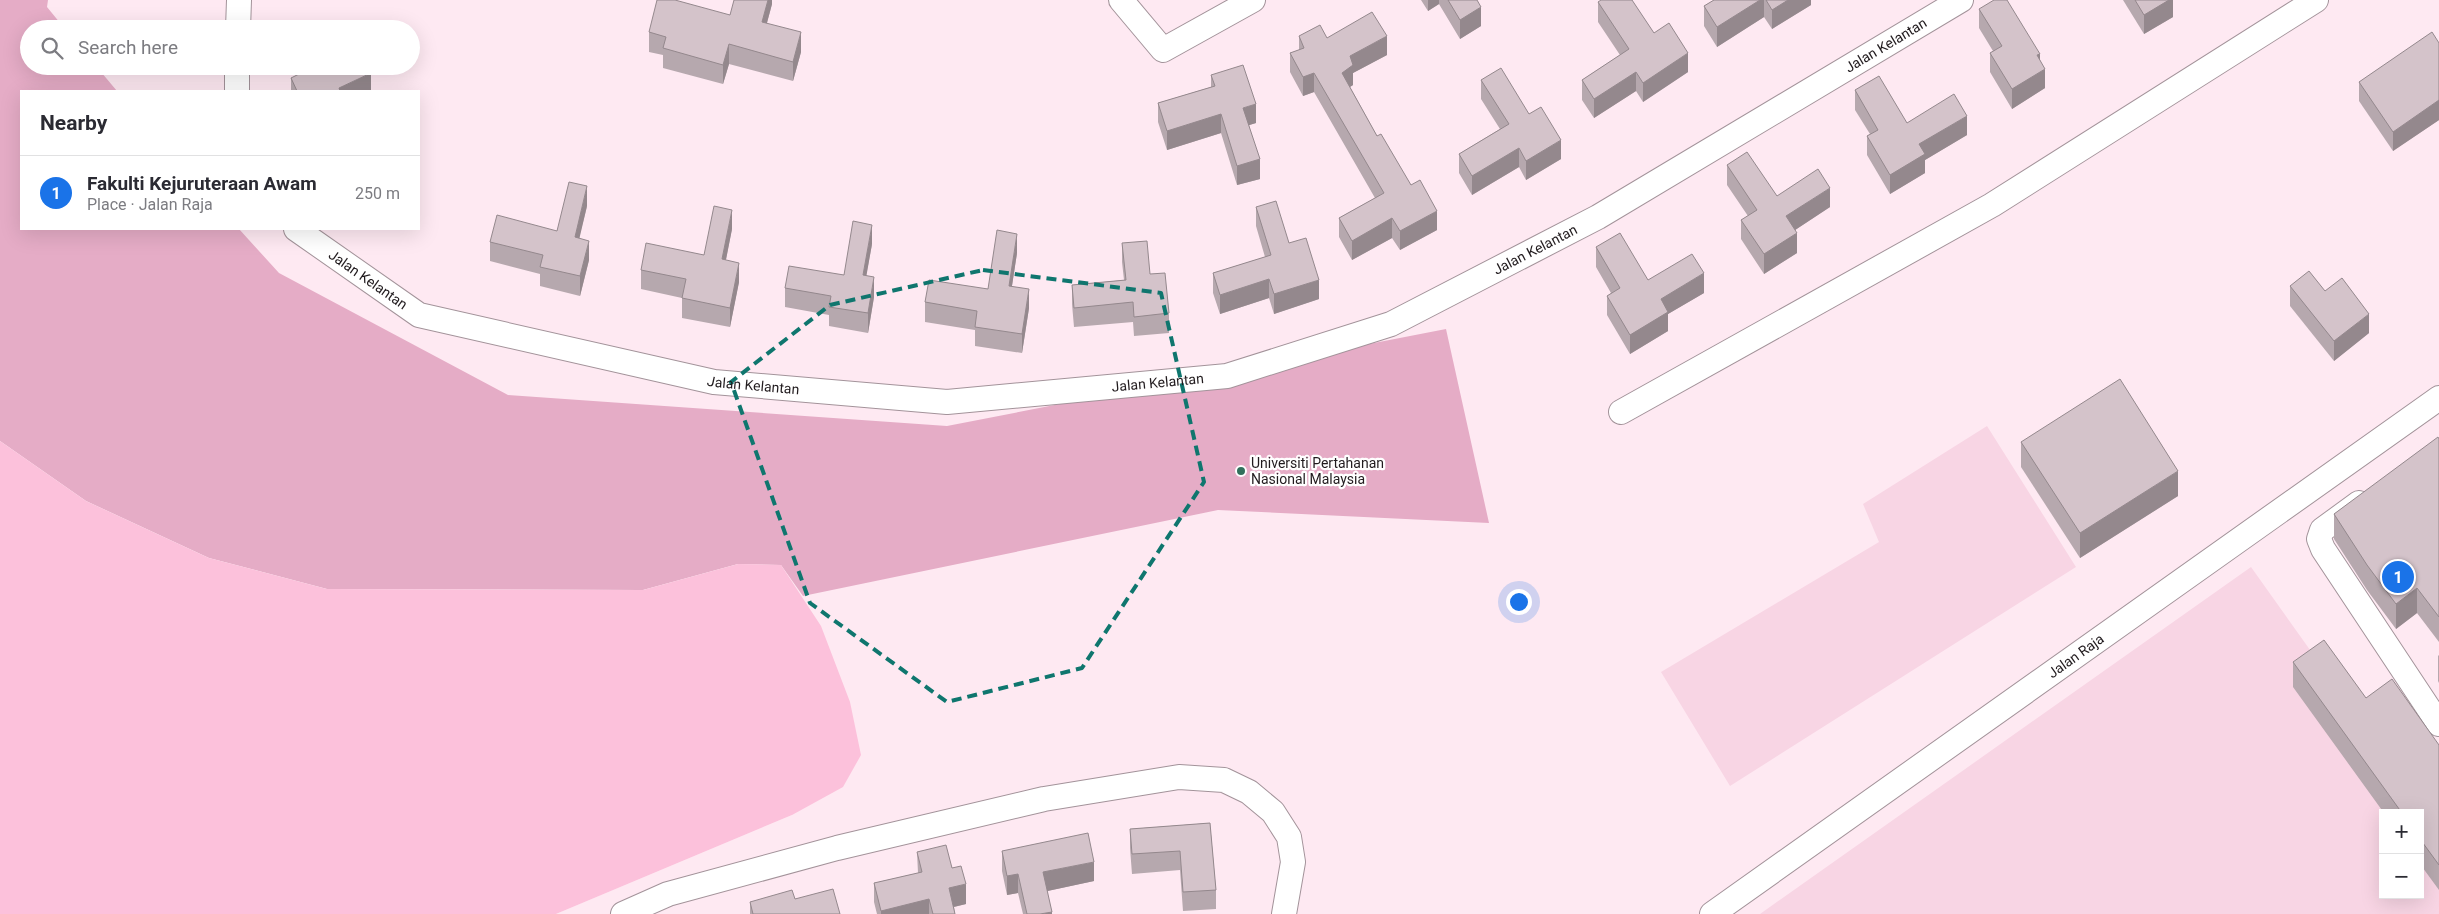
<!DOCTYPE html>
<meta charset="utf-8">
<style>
body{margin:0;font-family:Roboto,sans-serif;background:#f2f2f3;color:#2b2b33}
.controls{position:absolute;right:15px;bottom:15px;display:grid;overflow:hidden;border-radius:0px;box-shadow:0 5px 20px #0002}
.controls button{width:45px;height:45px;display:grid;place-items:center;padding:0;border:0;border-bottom:1px solid #e1e1e2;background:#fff;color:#2b2b33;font:25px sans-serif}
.you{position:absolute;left:1518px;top:601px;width:18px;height:18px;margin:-12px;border:4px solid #fff;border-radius:50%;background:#1a73e8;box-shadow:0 0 0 8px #1a73e833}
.badge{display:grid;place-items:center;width:32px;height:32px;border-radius:50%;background:#1a73e8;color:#fff;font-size:16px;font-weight:700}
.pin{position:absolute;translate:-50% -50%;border:2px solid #fff;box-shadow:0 1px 5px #0006}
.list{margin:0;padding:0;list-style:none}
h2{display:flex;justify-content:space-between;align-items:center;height:65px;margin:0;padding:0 20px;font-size:21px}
h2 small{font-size:16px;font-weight:400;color:#7c7c81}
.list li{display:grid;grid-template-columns:32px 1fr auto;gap:15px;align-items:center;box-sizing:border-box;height:75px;padding:0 20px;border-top:1px solid #e1e1e2}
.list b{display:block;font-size:19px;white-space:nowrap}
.list p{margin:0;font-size:16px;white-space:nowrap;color:#7c7c81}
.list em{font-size:16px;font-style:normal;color:#7c7c81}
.icon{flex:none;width:28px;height:28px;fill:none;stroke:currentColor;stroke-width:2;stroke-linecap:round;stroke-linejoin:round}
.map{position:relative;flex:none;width:2439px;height:914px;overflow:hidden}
.search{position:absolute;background:#fff;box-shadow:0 5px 20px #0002;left:20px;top:20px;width:400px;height:55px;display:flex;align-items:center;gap:12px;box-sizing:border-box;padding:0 18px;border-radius:28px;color:#7c7c81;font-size:19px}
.panel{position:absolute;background:#fff;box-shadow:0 5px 20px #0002;left:20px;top:90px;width:400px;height:140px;border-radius:0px}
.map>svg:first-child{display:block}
</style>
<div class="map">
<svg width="2439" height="914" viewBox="0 0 2439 914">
<rect width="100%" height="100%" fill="#fdf9fb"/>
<path fill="#fee9f2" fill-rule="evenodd" d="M 0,0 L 2439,0 L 2439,914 L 556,914 L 792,815 L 738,564 L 0,441 ZM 29,29 L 411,29 L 411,66 L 29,66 ZM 21,91 L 419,91 L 419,229 L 21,229 ZM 2383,813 L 2420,813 L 2420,895 L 2383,895 Z"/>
<g fill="#f8d5e4" fill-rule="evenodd">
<path d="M 1987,426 L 2076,567 L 1730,786 L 1661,672 L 1879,542 L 1863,504 Z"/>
<path d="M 2251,567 L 2439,831 L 2439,914 L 1760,914 ZM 2383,813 L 2420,813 L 2420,895 L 2383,895 Z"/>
</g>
<path fill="#e5acc6" d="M 0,0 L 48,0 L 47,7 L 65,29 L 29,29 L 29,66 L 96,66 L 117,91 L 21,91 L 21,229 L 239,229 L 279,273 L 508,395 L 947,426 L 1446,329 L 1489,523 L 1218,510 L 803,596 L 781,565 L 738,564 L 643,590 L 327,589 L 209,558 L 86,501 L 0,441 Z"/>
<path fill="#fcc1db" d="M 0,441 L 86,501 L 209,558 L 327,589 L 643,590 L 738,564 L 781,565 L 821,626 L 850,702 L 861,755 L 843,787 L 792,815 L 556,914 L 0,914 Z"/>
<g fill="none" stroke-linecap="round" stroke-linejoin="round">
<defs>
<g id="minor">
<path d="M 1121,0 L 1163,50 L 1253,0"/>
<path d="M 238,29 L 239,0"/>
<path d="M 237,91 L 237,66"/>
<path id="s1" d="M 296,229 L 419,315 L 714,382 L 947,402 L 1227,376 L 1391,324 L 1598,217 L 1961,0"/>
<path d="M 1621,412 L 1992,205 L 2316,0"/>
<path d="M 2359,503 L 2322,530 L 2319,539 L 2323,549 L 2439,724"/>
<path d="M 623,914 L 668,894 L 837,848 L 1044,799 L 1179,777 L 1224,780 L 1249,792 L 1273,812 L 1289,837 L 1293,862 L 1284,914"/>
<path id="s2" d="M 1712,914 L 2439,398"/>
</g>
</defs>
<use href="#minor" stroke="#a3939a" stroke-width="26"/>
<use href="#minor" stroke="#fff" stroke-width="24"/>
</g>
<g fill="#b6a8ae">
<path d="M 772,0 L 772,4 L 767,23 L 801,52 L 793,81 L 729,64 L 723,84 L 663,68 L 663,55 L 649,52 L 649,32 L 730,15 Z"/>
<path d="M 1421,0 L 1477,0 L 1481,26 L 1460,39 L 1439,4 L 1428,11 Z"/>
<path d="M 1714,0 L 1811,0 L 1811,5 L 1772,29 L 1764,17 L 1717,47 L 1704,26 L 1704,6 Z"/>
<path d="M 2123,0 L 2173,0 L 2173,17 L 2144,34 Z"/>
<path d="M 1598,2 L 1654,33 L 1688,72 L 1643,102 L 1636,91 L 1594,118 L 1582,100 L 1582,80 L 1620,55 L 1598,22 Z"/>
<path d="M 1979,9 L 2040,60 L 2045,88 L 2012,109 L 1990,72 L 1990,53 L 1993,51 L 1979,28 Z"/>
<path d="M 1299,36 L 1327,38 L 1387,55 L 1353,73 L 1353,85 L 1350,87 L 1377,136 L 1411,185 L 1437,230 L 1400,250 L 1392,238 L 1352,260 L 1339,237 L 1339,218 L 1375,198 L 1314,92 L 1303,96 L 1290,72 L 1290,53 L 1299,50 Z"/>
<path d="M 2439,43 L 2439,120 L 2393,151 L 2359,101 L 2359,82 Z"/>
<path d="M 1211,75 L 1256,123 L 1249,125 L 1260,179 L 1237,185 L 1221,133 L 1167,150 L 1158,122 L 1158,103 L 1211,87 Z"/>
<path d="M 291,78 L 371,91 L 291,91 Z"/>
<path d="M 1481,80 L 1529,114 L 1561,159 L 1526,180 L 1519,167 L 1472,195 L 1459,173 L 1459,154 L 1500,129 L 1481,99 Z"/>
<path d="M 1855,90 L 1907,123 L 1967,135 L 1925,160 L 1925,173 L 1890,194 L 1867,155 L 1867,136 L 1870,134 L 1855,110 Z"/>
<path d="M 1727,165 L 1777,196 L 1830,207 L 1795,230 L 1797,253 L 1764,274 L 1741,239 L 1741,220 L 1748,216 L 1727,185 Z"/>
<path d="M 587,206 L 579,238 L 589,260 L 580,296 L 540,286 L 540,274 L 490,261 L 490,242 L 557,231 Z"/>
<path d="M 1256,207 L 1289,243 L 1319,299 L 1274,314 L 1269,298 L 1220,314 L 1213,293 L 1213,273 L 1265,257 L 1256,226 Z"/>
<path d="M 732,229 L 726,260 L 739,282 L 730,327 L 682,318 L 682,298 L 641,289 L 641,270 L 704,255 Z"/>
<path d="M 1122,243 L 1150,274 L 1169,313 L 1169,333 L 1134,336 L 1133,322 L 1074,327 L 1072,304 L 1072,285 L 1124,280 L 1122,262 Z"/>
<path d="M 872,244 L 866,276 L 874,297 L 868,333 L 829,326 L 829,315 L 785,307 L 785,288 L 844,275 Z"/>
<path d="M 1596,247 L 1648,280 L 1704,293 L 1668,314 L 1668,331 L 1630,354 L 1607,315 L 1607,296 L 1611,293 L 1596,267 Z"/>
<path d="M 1017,253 L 1012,286 L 1029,308 L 1022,353 L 975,346 L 975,330 L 925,322 L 925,302 L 988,289 Z"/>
<path d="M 2290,286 L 2325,291 L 2369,333 L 2334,361 L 2290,306 Z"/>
<path d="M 2439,439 L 2439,642 L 2417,613 L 2396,629 L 2367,590 L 2334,539 L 2334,514 Z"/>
<path d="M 2021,442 L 2178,496 L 2080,558 L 2021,467 Z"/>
<path d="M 2439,655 L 2439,683 L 2438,681 L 2438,656 Z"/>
<path d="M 2293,662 L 2366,698 L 2439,745 L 2439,890 L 2420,864 L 2420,813 L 2384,813 L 2293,687 Z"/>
<path d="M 1210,823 L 1216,890 L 1216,909 L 1183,911 L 1180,870 L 1132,874 L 1130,848 L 1130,829 Z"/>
<path d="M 1002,851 L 1094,881 L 1047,891 L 1052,914 L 1023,914 L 1018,893 L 1007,895 L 1002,871 Z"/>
<path d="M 917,852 L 952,868 L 966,904 L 954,907 L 955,914 L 877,914 L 874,902 L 874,883 L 918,873 Z"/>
<path d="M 795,899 L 840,914 L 750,914 L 750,902 Z"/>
</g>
<g fill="#94888d">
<path d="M 768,0 L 772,0 L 772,4 L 762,41 L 762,22 Z"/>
<path d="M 1428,0 L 1439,0 L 1439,4 L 1428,11 Z"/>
<path d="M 1760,0 L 1764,0 L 1764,17 L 1717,47 L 1717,27 Z"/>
<path d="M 1788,0 L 1811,0 L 1811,5 L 1772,29 L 1772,10 Z"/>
<path d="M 2166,0 L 2173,0 L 2173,17 L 2144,34 L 2144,15 Z"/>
<path d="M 1481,7 L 1481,26 L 1460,39 L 1460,20 Z"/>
<path d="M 801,32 L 801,52 L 793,81 L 793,62 Z"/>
<path d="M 1387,36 L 1387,55 L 1353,73 L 1353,85 L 1342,92 L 1342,73 L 1350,56 Z"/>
<path d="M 729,44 L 729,64 L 723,84 L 723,65 Z"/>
<path d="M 1688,53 L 1688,72 L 1643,102 L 1643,83 Z"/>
<path d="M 2040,54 L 2040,72 L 2045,69 L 2045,88 L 2012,109 L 2012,89 L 2037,55 Z"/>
<path d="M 1636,72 L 1636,91 L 1594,118 L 1594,99 Z"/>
<path d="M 371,73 L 371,91 L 339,91 L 339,88 Z"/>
<path d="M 1314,73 L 1314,92 L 1303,96 L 1303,77 Z"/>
<path d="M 2439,100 L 2439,120 L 2393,151 L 2393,132 Z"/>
<path d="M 1256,104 L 1256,123 L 1243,127 L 1243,108 Z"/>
<path d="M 1221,114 L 1221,133 L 1167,150 L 1167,131 Z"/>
<path d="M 1967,116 L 1967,135 L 1925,160 L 1925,173 L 1890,194 L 1890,175 L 1919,144 Z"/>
<path d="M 1561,140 L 1561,159 L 1526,180 L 1526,161 Z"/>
<path d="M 1519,148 L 1519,167 L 1472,195 L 1472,176 Z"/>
<path d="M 1260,159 L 1260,179 L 1237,185 L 1237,166 Z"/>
<path d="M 587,186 L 587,206 L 575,257 L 575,237 Z"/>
<path d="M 1830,188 L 1830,207 L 1786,236 L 1786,216 Z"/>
<path d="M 732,210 L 732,229 L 722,279 L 722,259 Z"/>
<path d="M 1437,211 L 1437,230 L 1400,250 L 1400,231 Z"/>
<path d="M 1392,218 L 1392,238 L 1352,260 L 1352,241 Z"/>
<path d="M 872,225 L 872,244 L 863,295 L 863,275 Z"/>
<path d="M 1797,233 L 1797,253 L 1764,274 L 1764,254 Z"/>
<path d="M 1017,234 L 1017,253 L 1009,305 L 1009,286 Z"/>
<path d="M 589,241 L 589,260 L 580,296 L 580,276 Z"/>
<path d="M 739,263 L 739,282 L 730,327 L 730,308 Z"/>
<path d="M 1704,273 L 1704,293 L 1668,314 L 1668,331 L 1630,354 L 1630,335 L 1661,299 Z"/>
<path d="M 874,277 L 874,297 L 868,333 L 868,313 Z"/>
<path d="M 1269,279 L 1269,298 L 1220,314 L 1220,295 Z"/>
<path d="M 1319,280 L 1319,299 L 1274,314 L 1274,294 Z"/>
<path d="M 1029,289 L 1029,308 L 1022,353 L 1022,334 Z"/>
<path d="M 2369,314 L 2369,333 L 2334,361 L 2334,341 Z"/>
<path d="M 2178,471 L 2178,496 L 2080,558 L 2080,533 Z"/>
<path d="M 2417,588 L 2417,613 L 2396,629 L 2396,604 Z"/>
<path d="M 1094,862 L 1094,881 L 1043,892 L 1043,872 Z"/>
<path d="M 1018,874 L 1018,893 L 1007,895 L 1007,876 Z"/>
<path d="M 966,884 L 966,904 L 949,908 L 949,888 Z"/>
<path d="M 929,899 L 929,914 L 881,914 L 881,911 Z"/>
<path d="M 1052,912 L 1052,914 L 1040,914 Z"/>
</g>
<g fill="#d4c3ca" stroke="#94888d">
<path d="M 657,0 L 675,0 L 730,15 L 734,0 L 768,0 L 762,22 L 801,32 L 793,62 L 729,44 L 723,65 L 663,48 L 666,37 L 649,32 Z"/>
<path d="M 1448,0 L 1477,0 L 1481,7 L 1460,20 Z"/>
<path d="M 1601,0 L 1632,0 L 1654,33 L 1669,23 L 1688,53 L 1643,83 L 1636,72 L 1594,99 L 1582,80 L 1629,49 L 1598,2 Z"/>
<path d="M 1714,0 L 1760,0 L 1717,27 L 1704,6 Z"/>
<path d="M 1766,0 L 1788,0 L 1772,10 Z"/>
<path d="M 1994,0 L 2007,0 L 2040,54 L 2037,55 L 2045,69 L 2012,89 L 1990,53 L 2002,46 L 1979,9 Z"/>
<path d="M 2135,0 L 2169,0 L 2144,15 Z"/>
<path d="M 1372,12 L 1387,36 L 1350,56 L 1353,65 L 1342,73 L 1377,136 L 1381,134 L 1411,185 L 1420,180 L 1437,211 L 1400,231 L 1392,218 L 1352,241 L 1339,218 L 1384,193 L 1314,73 L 1303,77 L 1290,53 L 1304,48 L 1299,36 L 1320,25 L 1327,38 Z"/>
<path d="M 2432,32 L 2439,43 L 2439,100 L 2393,132 L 2359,82 Z"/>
<path d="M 1243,65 L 1256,104 L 1243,108 L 1260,159 L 1237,166 L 1221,114 L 1167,131 L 1158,103 L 1215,86 L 1211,75 Z"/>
<path d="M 315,66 L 368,66 L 371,73 L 339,88 L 340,91 L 297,91 L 291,78 Z"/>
<path d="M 1501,68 L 1529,114 L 1541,107 L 1561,140 L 1526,161 L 1519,148 L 1472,176 L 1459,154 L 1509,124 L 1481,80 Z"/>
<path d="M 1879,76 L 1907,123 L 1954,94 L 1967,116 L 1919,144 L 1925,154 L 1890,175 L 1867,136 L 1878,130 L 1855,90 Z"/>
<path d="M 1747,152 L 1777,196 L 1818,169 L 1830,188 L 1786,216 L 1797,233 L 1764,254 L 1741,220 L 1757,210 L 1727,165 Z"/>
<path d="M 569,182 L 587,186 L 575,237 L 589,241 L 580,276 L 540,267 L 543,255 L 490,242 L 497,215 L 557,231 Z"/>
<path d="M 1276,201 L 1289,243 L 1306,238 L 1319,280 L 1274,294 L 1269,279 L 1220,295 L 1213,273 L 1271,255 L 1256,207 Z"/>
<path d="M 714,206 L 732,210 L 722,259 L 739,263 L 730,308 L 682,298 L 686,279 L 641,270 L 646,243 L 704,255 Z"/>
<path d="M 853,221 L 872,225 L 863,275 L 874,277 L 868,313 L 829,307 L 831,296 L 785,288 L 789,266 L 844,275 Z"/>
<path d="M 997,230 L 1017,234 L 1009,286 L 1029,289 L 1022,334 L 975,327 L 977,311 L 925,302 L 929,280 L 988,289 Z"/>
<path d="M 1620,233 L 1648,280 L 1692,254 L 1704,273 L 1661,299 L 1668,312 L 1630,335 L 1607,296 L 1620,288 L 1596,247 Z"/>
<path d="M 1147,241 L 1150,274 L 1165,273 L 1169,313 L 1134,317 L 1133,302 L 1074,308 L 1072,285 L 1126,280 L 1122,243 Z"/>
<path d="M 2309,271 L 2325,291 L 2342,278 L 2369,314 L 2334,341 L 2290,286 Z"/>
<path d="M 2120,379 L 2178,471 L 2080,533 L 2021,442 Z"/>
<path d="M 2438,437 L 2439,439 L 2439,617 L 2417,588 L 2396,604 L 2367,565 L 2334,514 Z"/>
<path d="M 2324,640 L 2366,698 L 2392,679 L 2439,745 L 2439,865 L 2420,839 L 2420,813 L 2402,813 L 2293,662 Z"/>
<path d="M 1210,823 L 1216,890 L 1183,892 L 1180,851 L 1132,854 L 1130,829 Z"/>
<path d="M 1088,833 L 1094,862 L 1043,872 L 1052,912 L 1040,914 L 1027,914 L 1018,874 L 1007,876 L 1002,851 Z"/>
<path d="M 946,845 L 952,868 L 961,866 L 966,884 L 949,888 L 955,914 L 933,914 L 929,899 L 881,911 L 874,883 L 922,872 L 917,852 Z"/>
<path d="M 833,889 L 840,914 L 753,914 L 750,902 L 792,890 L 795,899 Z"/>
</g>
<path fill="none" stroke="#0f766e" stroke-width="4" stroke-dasharray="10 6" stroke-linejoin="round" d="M 983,270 L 1161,293 L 1204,482 L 1082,668 L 947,702 L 810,603 L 731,382 L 830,305 Z"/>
<circle fill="#32705c" stroke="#fff" stroke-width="2" cx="1241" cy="471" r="5"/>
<g text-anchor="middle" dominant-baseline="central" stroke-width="4.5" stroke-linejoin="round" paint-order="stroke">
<g font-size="14" fill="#211b1e" stroke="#fff">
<text stroke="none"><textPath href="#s1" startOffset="1708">Jalan Kelantan</textPath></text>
<text stroke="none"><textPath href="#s1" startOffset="1302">Jalan Kelantan</textPath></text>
<text stroke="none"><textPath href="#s1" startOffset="88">Jalan Kelantan</textPath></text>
<text stroke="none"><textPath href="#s1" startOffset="898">Jalan Kelantan</textPath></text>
<text stroke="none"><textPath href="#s1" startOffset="492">Jalan Kelantan</textPath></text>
<text stroke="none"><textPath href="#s2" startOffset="446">Jalan Raja</textPath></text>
</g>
<g font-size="14" fill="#211b1e" stroke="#fff" text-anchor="start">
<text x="1251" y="463">Universiti Pertahanan<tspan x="1251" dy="16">Nasional Malaysia</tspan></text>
</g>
</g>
</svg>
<div class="controls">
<button>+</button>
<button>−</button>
</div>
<div class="you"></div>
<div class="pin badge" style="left:2398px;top:577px">1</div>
<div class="search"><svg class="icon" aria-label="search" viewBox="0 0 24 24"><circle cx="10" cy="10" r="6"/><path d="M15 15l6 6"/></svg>Search here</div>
<section class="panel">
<h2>Nearby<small></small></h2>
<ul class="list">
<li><span class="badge">1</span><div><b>Fakulti Kejuruteraan Awam</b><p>Place · Jalan Raja</p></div><em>250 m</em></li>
</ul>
</section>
</div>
